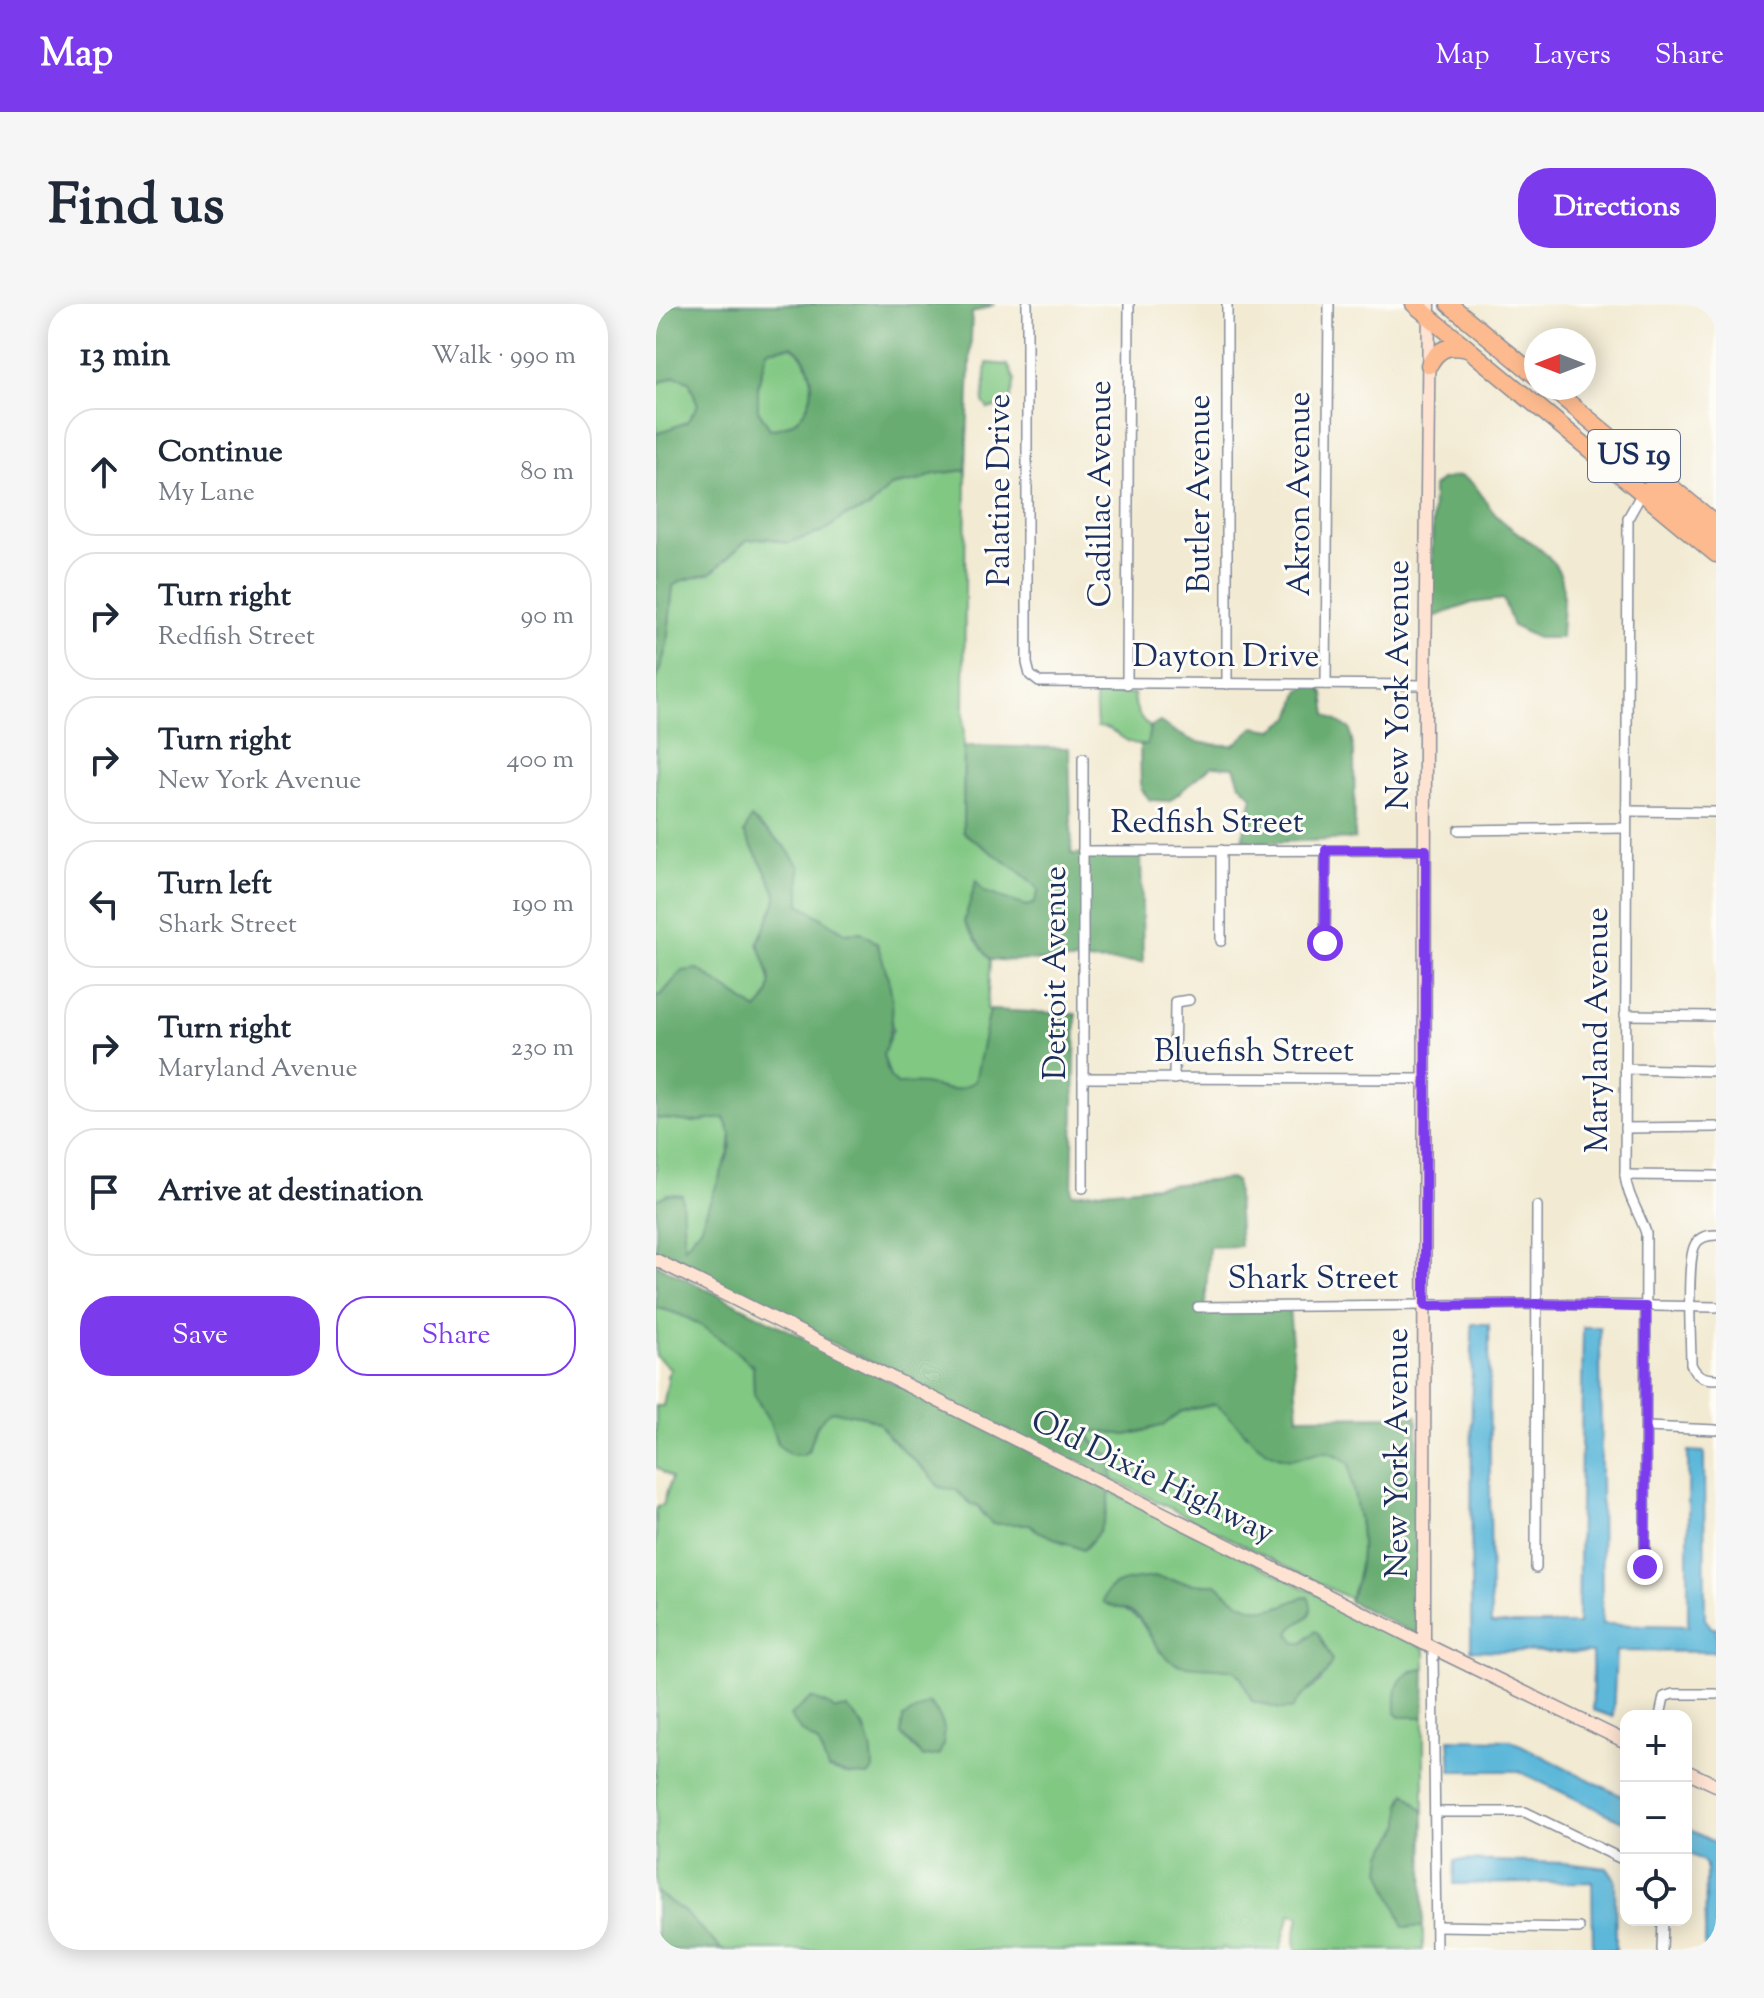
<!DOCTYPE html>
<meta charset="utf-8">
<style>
body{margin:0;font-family:"Sorts Mill Goudy",serif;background:#f6f6f7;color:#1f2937}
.controls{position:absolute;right:24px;bottom:24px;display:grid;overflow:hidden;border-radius:16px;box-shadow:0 4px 20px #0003}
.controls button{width:72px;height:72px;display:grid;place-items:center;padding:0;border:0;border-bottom:2px solid #e0e1e3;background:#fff;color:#1f2937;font:40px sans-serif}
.compass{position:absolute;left:868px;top:24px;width:72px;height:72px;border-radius:50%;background:#fff;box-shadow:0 4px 20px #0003;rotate:270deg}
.stop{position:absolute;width:24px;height:24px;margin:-18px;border:6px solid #7c3aed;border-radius:50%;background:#fff}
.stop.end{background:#7c3aed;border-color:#fff;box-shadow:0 2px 8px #0008}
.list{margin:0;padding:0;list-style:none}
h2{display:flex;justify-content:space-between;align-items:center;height:104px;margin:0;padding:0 32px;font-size:34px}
h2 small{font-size:26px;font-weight:400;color:#747a83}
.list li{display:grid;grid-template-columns:52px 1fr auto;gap:24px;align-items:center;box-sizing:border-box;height:128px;margin:0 16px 16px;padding:0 16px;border:2px solid #e0e1e3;border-radius:32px}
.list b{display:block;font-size:30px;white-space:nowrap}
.list p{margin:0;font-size:26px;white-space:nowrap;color:#747a83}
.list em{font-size:26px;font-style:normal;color:#747a83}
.actions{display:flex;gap:16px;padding:24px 32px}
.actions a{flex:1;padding:18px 0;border:2px solid #7c3aed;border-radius:32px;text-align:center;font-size:28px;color:#7c3aed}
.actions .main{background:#7c3aed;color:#fff}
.icon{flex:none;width:44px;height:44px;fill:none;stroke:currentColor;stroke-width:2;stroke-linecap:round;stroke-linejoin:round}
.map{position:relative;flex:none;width:1060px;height:1646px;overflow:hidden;border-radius:32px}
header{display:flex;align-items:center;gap:48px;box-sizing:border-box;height:112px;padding:0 40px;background:#7c3aed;color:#fff}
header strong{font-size:38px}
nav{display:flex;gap:44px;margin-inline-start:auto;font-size:28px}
.intro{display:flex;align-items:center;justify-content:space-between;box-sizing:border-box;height:192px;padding:0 48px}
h1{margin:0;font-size:56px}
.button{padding:20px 36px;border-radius:32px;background:#7c3aed;color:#fff;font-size:28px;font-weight:700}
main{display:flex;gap:48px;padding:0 48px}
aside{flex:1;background:#fff;border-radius:32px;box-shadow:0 4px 20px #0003}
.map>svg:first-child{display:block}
</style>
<header>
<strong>Map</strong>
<nav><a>Map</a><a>Layers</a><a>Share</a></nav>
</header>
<div class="intro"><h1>Find us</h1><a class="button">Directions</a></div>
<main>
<aside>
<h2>13 min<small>Walk · 990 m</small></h2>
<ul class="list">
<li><svg class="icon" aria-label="ahead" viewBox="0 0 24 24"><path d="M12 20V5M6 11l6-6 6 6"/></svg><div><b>Continue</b><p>My Lane</p></div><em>80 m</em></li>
<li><svg class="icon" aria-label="right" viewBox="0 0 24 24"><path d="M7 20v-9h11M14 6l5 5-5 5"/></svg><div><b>Turn right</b><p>Redfish Street</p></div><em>90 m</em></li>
<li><svg class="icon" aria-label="right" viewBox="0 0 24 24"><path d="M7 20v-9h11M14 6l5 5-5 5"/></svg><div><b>Turn right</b><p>New York Avenue</p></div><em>400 m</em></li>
<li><svg class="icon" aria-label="left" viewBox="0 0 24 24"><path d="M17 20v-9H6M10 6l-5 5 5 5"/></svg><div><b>Turn left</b><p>Shark Street</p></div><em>190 m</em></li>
<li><svg class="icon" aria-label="right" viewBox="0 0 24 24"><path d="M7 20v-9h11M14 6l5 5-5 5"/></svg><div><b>Turn right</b><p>Maryland Avenue</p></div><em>230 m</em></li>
<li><svg class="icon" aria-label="arrive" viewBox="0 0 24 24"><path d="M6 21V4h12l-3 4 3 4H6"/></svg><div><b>Arrive at destination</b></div></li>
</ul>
<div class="actions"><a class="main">Save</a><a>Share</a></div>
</aside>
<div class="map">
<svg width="1060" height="1646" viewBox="0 0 1060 1646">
<rect width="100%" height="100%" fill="#fdfcf7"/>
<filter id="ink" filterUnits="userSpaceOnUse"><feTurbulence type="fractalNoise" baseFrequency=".0125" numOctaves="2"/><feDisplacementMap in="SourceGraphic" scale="16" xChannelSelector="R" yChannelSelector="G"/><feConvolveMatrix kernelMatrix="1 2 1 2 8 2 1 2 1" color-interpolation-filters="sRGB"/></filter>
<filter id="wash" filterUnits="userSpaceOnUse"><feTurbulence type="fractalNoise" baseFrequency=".006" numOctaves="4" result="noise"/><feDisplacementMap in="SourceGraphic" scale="32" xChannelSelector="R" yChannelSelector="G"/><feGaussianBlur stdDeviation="1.8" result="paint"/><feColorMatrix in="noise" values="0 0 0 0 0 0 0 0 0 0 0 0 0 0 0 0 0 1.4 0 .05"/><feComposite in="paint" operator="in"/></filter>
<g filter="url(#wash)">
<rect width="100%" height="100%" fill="#f2ead2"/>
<g fill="#81c883" stroke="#4e7c70" stroke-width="2" fill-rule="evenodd">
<path d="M 135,42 C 170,67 159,124 114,125 L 102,106 L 102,81 L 111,46 Z"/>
<path d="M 331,59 L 352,61 L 359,76 L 353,101 L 332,105 L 327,98 Z"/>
<path d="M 19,72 L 33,77 L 42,101 L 31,118 L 0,130 L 0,80 Z"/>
<path d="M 310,166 L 307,528 C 332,548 362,562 383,586 L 378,600 L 370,602 L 328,588 L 320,578 L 308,618 L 334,656 L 331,705 L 334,706 L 320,777 C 296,791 293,785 268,781 C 260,779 250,780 241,780 L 234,773 L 227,751 L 237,725 L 205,628 L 189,629 L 144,600 L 144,563 L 95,515 L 88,529 C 95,543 120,581 120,592 C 121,600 106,629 102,639 C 111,666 125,684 101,706 L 42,665 L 26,668 L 5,692 L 0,692 L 0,379 L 11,341 L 17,282 L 24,277 L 55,269 L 91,236 L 112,234 L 130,239 L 167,228 L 187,213 L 213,204 L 235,182 L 265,176 L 278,170 Z"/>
<path d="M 439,390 L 478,390 C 478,403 484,415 494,423 L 491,441 C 463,441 464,423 441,423 Z"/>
<path d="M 0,814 L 36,818 L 68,814 L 75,830 L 72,856 L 44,924 L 27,945 L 12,890 L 0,896 Z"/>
<path d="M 0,1004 C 36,1009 71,1039 97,1062 L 98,1090 L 114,1119 L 122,1141 L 152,1148 L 164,1114 L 176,1107 L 209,1112 L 223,1119 L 234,1134 L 273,1170 L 283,1183 L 300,1186 L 316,1201 L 322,1202 L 327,1211 L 374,1220 L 381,1227 L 394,1231 L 408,1240 L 454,1187 L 769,1344 L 769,1365 L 755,1367 L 743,1413 L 768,1413 L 768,1508 L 750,1490 L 745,1500 L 745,1522 L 727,1550 L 735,1590 L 748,1623 L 767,1623 L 767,1646 L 640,1646 L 639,1633 L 643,1612 L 634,1610 L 624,1646 L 571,1646 L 567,1643 L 565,1646 L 66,1646 L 27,1607 L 0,1588 L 0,1207 L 2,1202 L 7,1201 L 15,1174 L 0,1163 L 0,1102 L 7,1102 L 12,1076 L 11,1072 L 15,1065 L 0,1052 ZM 499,1273 L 538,1280 L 560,1280 L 576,1296 L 600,1305 L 612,1306 L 629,1301 L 654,1311 L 637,1323 L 633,1329 L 640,1339 L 647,1339 L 652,1332 L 662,1329 L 676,1356 L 664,1378 L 641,1396 L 636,1405 L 624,1405 L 596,1397 L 585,1373 L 578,1366 L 538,1361 L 504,1348 L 483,1315 L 464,1303 L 489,1275 ZM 191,1404 L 209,1424 L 217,1466 L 212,1472 C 186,1470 171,1464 162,1439 Z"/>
<path d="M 559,1100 L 577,1112 L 590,1131 L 647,1152 C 665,1144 679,1148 694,1160 C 694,1177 698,1189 701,1205 C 707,1234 707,1268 694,1295 L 456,1175 L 457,1153 C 446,1146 433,1139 433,1125 L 471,1131 L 492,1126 L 524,1108 Z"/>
</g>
<g fill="#68ac71" stroke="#426e68" stroke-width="2" fill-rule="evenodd">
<path d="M 0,0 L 339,0 L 316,9 L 310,166 L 278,170 L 265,176 L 235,182 L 213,204 L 187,213 L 167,228 L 130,239 L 112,234 L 91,236 L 55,269 L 24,277 L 17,282 L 11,341 L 0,379 L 0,130 L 31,118 L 42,101 L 33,77 L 19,72 L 0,80 ZM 136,42 C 170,67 159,124 114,125 L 102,106 L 102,81 L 111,46 Z"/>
<path d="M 803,172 C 823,177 828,200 841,212 C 860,232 894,244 905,272 C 910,285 905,318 905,334 L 881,334 L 857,322 L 847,295 L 816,299 L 775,314 L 777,183 L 785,176 Z"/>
<path d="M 659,378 L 668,389 L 671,411 L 694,425 L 698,449 L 699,535 L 592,539 L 592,535 L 586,536 L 597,493 L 584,480 L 578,463 L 556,462 L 513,497 L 494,496 L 485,485 L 484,441 L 491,441 L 494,423 L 504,418 C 533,437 543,442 578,441 L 598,423 L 617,426 L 635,413 L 644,386 Z"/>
<path d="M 308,442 L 413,444 L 416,550 L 485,547 L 487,658 L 334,656 L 308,618 L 320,577 L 328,588 L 370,602 L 378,600 L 383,586 C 362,562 332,548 307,528 Z"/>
<path d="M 95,514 L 129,543 L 144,563 L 144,600 L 179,623 L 189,629 L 205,628 L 221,639 C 236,683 244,707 227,751 L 234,773 L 241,780 C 250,780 260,779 268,780 C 293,785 296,791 319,777 L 334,706 L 420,710 L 416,890 L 574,875 L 580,877 L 584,942 L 553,943 L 549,1006 L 633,1003 L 642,1113 L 761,1112 L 763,1332 L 693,1297 C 707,1269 708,1234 701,1204 C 698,1188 694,1176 694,1160 C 661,1132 651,1163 622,1152 C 594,1142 582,1116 559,1100 L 524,1108 L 508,1121 L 471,1131 L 433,1126 L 433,1133 L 442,1144 L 457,1153 L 456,1179 L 0,951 L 0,896 L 12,890 L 26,891 L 28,944 L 44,924 L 75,843 L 75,830 L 68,814 L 36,818 L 0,814 L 0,692 L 5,691 L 26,667 L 42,665 L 101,706 C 125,684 111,666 102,639 C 106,629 121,600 120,592 C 120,581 95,543 88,529 Z"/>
<path d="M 0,960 L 454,1187 C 450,1215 448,1226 427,1246 L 381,1227 L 374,1220 L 336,1220 L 322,1202 L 316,1201 L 300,1186 L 283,1183 L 273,1170 L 234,1134 L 223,1119 L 208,1112 L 176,1107 C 151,1123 162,1139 147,1151 L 134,1150 L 122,1141 L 114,1119 L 98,1090 L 97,1062 C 70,1039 36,1009 0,1004 Z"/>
<path d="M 499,1273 L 538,1280 L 560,1280 C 579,1298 601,1313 628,1301 C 637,1298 643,1293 652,1293 C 663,1317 642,1313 633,1329 L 640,1339 L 647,1339 L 659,1327 L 662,1329 L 676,1356 C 669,1380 646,1385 636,1405 L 624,1405 L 596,1397 L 585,1373 L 578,1366 C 560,1362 537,1365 521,1360 C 501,1353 495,1326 481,1312 C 470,1302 457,1305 447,1298 C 450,1274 481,1276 499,1273 Z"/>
<path d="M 769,1365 L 768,1413 L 743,1413 L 740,1409 C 739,1383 740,1369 769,1365 Z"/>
<path d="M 155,1394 L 173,1401 L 179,1406 L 191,1404 C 211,1424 217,1439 217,1466 L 212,1472 L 190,1470 L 172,1465 L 162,1439 L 145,1427 L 134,1412 Z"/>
<path d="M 273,1399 C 289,1416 293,1429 283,1451 L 267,1453 L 245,1431 L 247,1414 Z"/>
<path d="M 750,1489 L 768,1508 L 767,1623 L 748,1623 L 725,1566 L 727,1550 L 745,1522 L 745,1500 Z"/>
<path d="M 0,1588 L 27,1607 L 66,1646 L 0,1646 Z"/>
</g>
<g fill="#5bb7d9" stroke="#3b739c" stroke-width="2">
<path d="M 816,1020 L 833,1020 L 835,1320 L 922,1320 L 927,1023 L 944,1023 L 946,1320 L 1032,1322 L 1032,1147 L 1048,1148 L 1049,1315 L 1056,1324 L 1060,1324 L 1060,1348 L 960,1347 L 957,1413 L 937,1406 L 936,1349 L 815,1346 Z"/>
<path d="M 793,1435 L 855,1436 L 970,1494 L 970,1519 L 862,1467 L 795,1467 Z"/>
<path d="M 1030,1524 L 1060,1539 L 1060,1646 L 1049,1646 L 1050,1561 L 1046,1556 L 1030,1548 Z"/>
<path d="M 799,1556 L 909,1559 L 951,1564 L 959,1575 L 960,1646 L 937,1646 L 936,1578 L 798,1580 Z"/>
</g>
</g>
<g filter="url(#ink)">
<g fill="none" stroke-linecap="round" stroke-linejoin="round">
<defs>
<g id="street">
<path d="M 371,0 L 371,359 L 374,371 L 383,378 L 769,381"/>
<path d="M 986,189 L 972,214 L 969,871 C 971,892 983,908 990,929 L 989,1263"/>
<path d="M 471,380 L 473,0"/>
<path d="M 571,380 L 571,0"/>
<path d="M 670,380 L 673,0"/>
<path d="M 427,454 L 427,884"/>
<path d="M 970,507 L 1060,508"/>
<path d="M 803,526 L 970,524"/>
<path d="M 565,546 L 565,637"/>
<path d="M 427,547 L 770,546"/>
<path d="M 669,639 L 670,546"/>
<path d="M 969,711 L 1060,712"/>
<path d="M 969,765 L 1060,767"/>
<path d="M 427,774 L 769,775"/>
<path d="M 518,775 L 519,698 L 533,696"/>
<path d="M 969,824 L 1060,823"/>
<path d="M 969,871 L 1060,872"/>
<path d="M 1060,931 C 1051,931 1043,933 1039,941 C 1030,958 1035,1037 1035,1060 C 1040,1072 1047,1075 1060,1075"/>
<path d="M 542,1003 L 880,1000 L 1060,1003"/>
<path d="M 990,1123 L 1060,1126"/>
<path d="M 880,1264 L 881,902"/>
<path d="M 777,1344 L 780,1646"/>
<path d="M 1004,1412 L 1008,1393 L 1017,1390 L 1060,1390"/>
<path d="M 779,1508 L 869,1508 L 970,1557"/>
<path d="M 780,1622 L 923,1624"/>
<path d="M 1006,1646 L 1007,1616"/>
</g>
<g id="secondary">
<path d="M 0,956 L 777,1344 L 970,1438"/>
<path d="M 768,1339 L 769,381 L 773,0"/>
<path d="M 1030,1467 L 1060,1481"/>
</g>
<g id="highway">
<path d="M 758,0 L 1060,250"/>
<path d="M 793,0 L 880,72"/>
<path d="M 773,61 C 783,43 793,41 812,45"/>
<path d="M 895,84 L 1060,220"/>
<path d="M 986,189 L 993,185 L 1002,187 L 1060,235"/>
</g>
</defs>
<use href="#street" stroke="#868c98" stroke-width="12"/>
<use href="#secondary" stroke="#868c98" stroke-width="15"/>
<use href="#highway" stroke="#868c98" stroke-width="19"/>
<use href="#street" stroke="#fff" stroke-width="9"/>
<use href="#secondary" stroke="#fee3d2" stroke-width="12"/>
<use href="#highway" stroke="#fcba8e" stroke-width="16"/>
</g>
</g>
<g fill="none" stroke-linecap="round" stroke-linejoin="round" filter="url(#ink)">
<path stroke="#7c3aed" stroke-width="10" d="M 669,639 L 670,546 L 770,546 L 769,1002 L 880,1000 L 990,1003 L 989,1263"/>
</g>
<g text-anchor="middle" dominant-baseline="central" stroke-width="6" stroke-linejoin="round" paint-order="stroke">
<rect fill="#fdfcf7" stroke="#5f6c8c" stroke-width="2" x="932" y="126" width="92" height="52" rx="6"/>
<g font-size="30" font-weight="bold" fill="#1b2f5e">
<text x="978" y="152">US 19</text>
</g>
<g font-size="32" fill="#1b2f5e" stroke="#fdfcf7">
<text transform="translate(345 186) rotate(-90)">Palatine Drive</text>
<text transform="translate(446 190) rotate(-90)">Cadillac Avenue</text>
<text transform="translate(545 190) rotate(-90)">Butler Avenue</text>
<text transform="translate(645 190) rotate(-90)">Akron Avenue</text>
<text x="570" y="354">Dayton Drive</text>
<text transform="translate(744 381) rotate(-90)">New York Avenue</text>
<text x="551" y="520">Redfish Street</text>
<text transform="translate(401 669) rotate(-90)">Detroit Avenue</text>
<text transform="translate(943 726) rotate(-90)">Maryland Avenue</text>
<text x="598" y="749">Bluefish Street</text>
<text x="657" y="976">Shark Street</text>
<text transform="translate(743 1149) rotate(-90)">New York Avenue</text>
<text transform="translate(496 1174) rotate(26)">Old Dixie Highway</text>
</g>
</g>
</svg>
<div class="controls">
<button>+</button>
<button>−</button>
<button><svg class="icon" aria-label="locate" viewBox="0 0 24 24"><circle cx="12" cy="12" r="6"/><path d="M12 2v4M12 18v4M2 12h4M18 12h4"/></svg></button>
</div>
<svg class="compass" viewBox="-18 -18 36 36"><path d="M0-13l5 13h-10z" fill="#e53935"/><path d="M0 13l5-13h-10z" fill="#747a83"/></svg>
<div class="stop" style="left:669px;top:639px"></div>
<div class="stop end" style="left:989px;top:1263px"></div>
</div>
</main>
